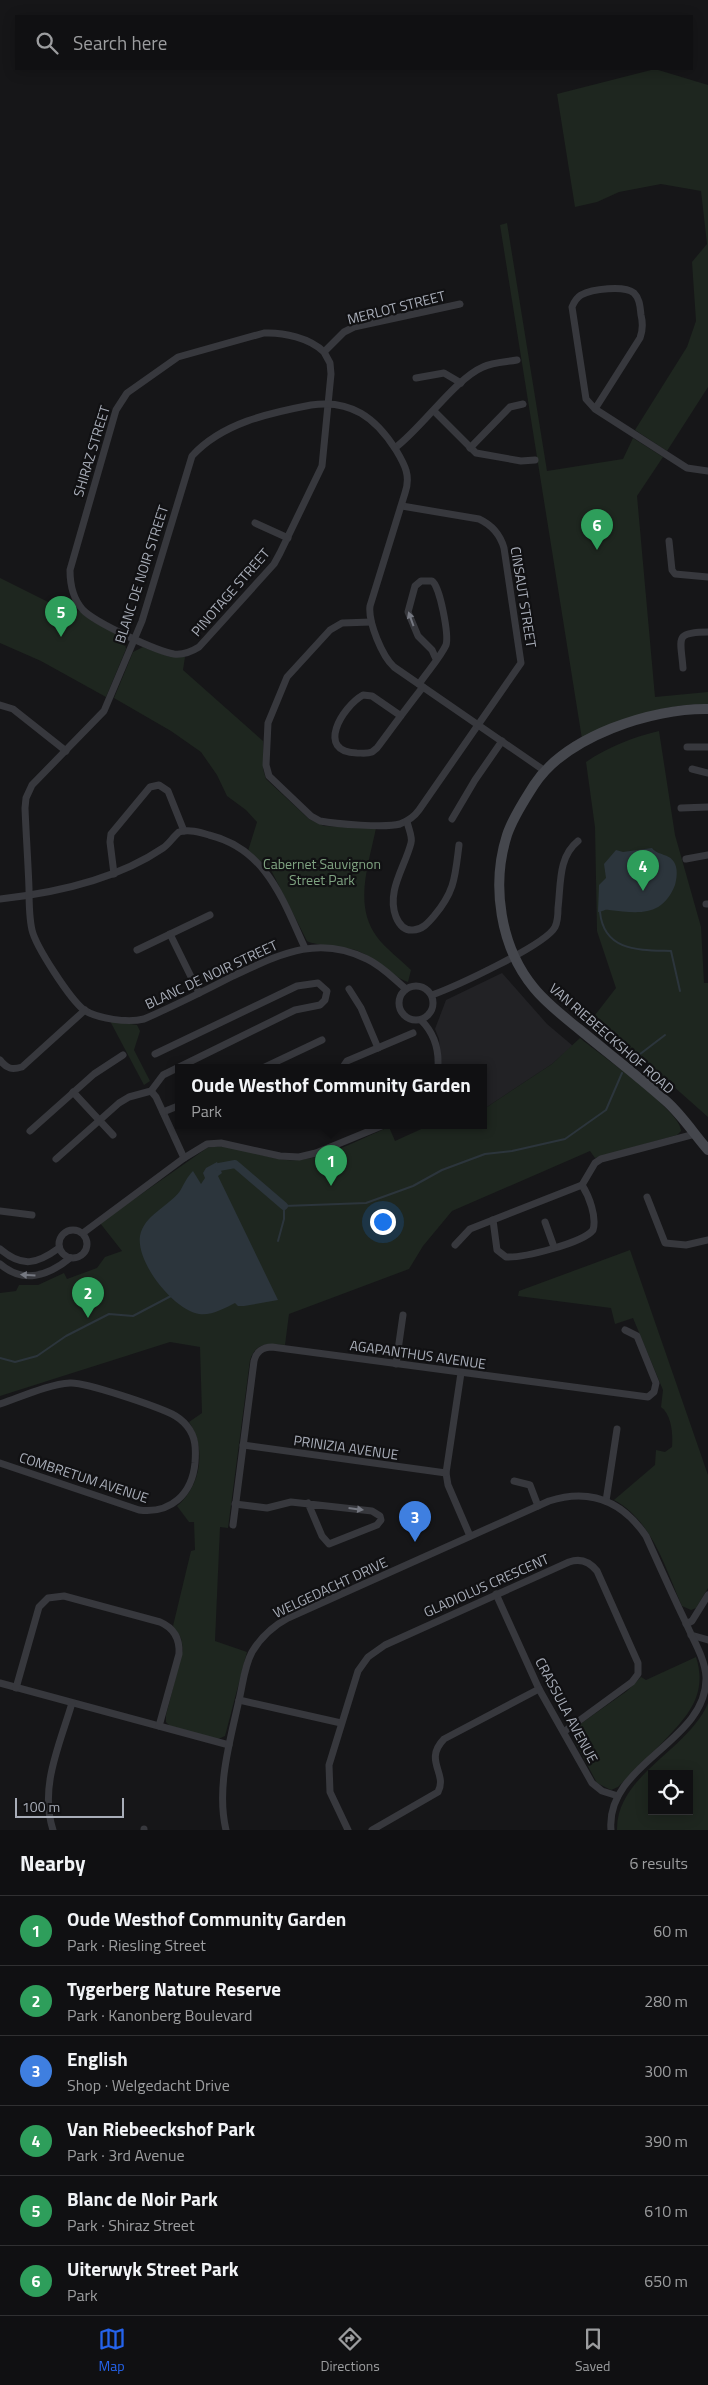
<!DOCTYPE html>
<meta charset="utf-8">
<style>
body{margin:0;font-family:"Titillium Web",sans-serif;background:#19191b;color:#f1f3f6}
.controls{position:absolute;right:15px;bottom:15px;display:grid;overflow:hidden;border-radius:0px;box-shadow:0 2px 12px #0003}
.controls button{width:45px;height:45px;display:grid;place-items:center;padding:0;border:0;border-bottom:1px solid #303032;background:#101012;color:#f1f3f6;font:25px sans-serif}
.scale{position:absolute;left:15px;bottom:12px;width:109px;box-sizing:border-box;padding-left:5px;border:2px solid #a8adb8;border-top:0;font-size:14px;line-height:18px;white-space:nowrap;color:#a8adb8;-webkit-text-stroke:4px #111113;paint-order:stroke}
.you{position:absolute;left:382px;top:1221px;width:18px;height:18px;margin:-12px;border:4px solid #fff;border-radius:50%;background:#1a73e8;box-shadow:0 0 0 8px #1a73e833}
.badge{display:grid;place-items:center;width:32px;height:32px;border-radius:50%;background:#2563eb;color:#fff;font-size:16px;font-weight:700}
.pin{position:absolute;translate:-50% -41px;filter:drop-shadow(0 1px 2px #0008)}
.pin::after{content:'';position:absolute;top:26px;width:18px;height:15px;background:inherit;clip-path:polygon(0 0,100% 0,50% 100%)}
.popup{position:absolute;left:175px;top:1064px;width:312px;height:65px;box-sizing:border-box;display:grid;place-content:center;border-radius:0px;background:#101012;filter:drop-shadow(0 1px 4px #0005);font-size:16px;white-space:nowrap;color:#9c9d9f}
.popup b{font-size:19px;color:#f1f3f6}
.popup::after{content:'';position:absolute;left:50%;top:100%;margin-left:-10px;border:10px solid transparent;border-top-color:#101012}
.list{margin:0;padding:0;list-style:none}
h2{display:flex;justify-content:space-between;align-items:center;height:65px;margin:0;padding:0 20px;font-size:21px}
h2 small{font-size:16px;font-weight:400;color:#9c9d9f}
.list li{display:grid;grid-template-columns:32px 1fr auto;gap:15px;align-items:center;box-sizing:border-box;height:70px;padding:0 20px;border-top:1px solid #303032}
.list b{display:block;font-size:19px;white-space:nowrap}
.list p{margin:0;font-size:16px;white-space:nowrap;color:#9c9d9f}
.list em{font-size:16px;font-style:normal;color:#9c9d9f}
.icon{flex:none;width:28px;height:28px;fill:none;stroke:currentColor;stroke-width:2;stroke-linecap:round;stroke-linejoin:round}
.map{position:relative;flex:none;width:708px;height:1830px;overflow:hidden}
.search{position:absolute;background:#101012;box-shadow:0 2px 12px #0003;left:15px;right:15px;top:15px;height:55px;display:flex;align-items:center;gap:12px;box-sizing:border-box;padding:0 18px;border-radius:0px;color:#9c9d9f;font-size:19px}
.sheet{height:485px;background:#101012}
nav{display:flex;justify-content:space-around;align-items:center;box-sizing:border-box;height:70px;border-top:1px solid #303032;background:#101012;font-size:14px;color:#9c9d9f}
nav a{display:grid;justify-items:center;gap:2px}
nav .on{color:#2563eb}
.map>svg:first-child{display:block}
</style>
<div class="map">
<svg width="708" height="1830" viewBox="0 0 708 1830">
<rect width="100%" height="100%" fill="#161618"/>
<path fill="#222225" d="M 502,973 L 547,1024 L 573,1046 L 552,1064 L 484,1109 L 484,1067 L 442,1067 L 439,1039 L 435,1029 L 446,1000 Z"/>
<g fill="#1e261f" fill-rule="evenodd">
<path d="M 655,69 L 708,85 L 708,387 L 667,451 L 635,430 L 687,347 L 696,321 L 692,262 L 707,244 L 701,191 L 661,184 L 619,192 L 597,202 L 575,207 L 557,94 Z"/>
<path d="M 507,223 L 547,471 L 623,459 L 633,438 L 663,457 L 637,496 L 655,697 L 708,692 L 708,704 C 659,704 626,719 582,739 L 500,225 Z"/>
<path d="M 0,578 L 74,615 L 78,610 L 92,621 L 124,638 L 126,649 L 106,697 L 41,661 L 0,643 Z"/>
<path d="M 143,647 L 170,657 L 185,657 L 183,670 L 263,741 L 263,769 L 266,779 L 309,819 L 324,826 L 376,828 C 369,864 353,905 377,937 C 386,949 400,959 411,970 L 408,982 C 394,978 376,958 358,951 C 344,946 316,946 307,941 L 271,870 L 248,851 L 257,822 L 246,810 L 227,796 L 217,775 L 201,752 L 171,731 L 114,698 L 133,652 Z"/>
<path d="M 659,731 L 675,835 L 701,927 L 704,983 L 708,983 L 708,1117 L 637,1054 L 592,1019 L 616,988 L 597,931 L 595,827 L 586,762 C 608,747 633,737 659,731 Z"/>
<path d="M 110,1021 L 137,1025 L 140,1031 L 134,1050 L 150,1081 L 144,1085 Z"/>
<path d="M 580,1038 C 595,1051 683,1112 681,1131 L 677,1135 L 595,1158 L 590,1151 L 452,1211 L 423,1246 L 409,1269 L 289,1314 L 285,1345 C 269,1343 256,1342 250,1360 L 228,1528 L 220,1527 L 215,1641 L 247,1652 L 225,1736 L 218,1739 L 170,1726 L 166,1722 L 166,1715 L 183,1649 L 181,1638 L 173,1626 L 191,1551 L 195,1550 L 194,1522 L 189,1522 L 177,1506 C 201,1486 207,1448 189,1422 L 202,1413 L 200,1347 L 170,1342 L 0,1396 L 0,1293 L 16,1291 L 19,1285 L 38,1285 L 64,1273 L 67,1279 L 97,1268 L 105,1257 L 122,1251 L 100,1223 L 207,1148 C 232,1142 261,1158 287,1160 C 319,1163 359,1139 389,1127 L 395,1141 L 430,1125 L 484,1125 L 484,1109 L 552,1064 Z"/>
<path d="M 630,1250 L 708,1475 L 708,1588 L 696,1608 L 691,1610 L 682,1606 C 665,1568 653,1521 614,1500 L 655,1465 L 656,1450 L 665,1452 L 672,1447 C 673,1435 672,1415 661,1407 L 663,1390 L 633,1318 L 615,1324 L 611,1308 L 518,1296 L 519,1291 Z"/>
<path d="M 696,1657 C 708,1694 688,1716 664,1741 C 649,1756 633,1771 618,1787 L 611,1790 L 597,1783 L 574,1740 L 573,1734 L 576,1727 L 627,1691 L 641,1677 L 646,1680 Z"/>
<path d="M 708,1703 L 708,1830 L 617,1830 C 616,1775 689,1750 708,1703 ZM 652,1774 L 689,1774 L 689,1811 L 652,1811 Z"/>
</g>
<g fill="#2c353c">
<path d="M 652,848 C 658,856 669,853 674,862 C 678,868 677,878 675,885 C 662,918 637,913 609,910 C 604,909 603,912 598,912 L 599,885 L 606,878 L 604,864 L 616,850 L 623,852 Z"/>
<path d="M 217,1162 L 222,1173 L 218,1176 L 278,1300 L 244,1306 L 238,1306 L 235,1303 C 225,1308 211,1316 199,1314 C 174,1310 136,1263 140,1236 C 144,1215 168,1207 180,1191 C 184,1184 187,1177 193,1171 L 201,1184 L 205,1178 L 203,1173 L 206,1168 Z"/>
</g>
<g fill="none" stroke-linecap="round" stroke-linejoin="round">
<g stroke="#2c353c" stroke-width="2">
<path d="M 600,912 C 604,952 640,950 671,951 L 680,991"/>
<path d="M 631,1061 L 665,1035"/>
<path d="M 278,1241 L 284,1219 L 284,1206 L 366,1203 L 413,1186 L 442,1170 L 485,1154 L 512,1151 L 565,1139 L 606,1110 L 622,1073"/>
<path d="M 0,1358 L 15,1362 L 37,1356 L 66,1336 L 109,1314 L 133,1316 L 171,1296"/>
</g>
<path stroke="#2c353c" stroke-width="8" d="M 219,1167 L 235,1164 L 284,1206"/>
<g stroke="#37383d" stroke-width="7">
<path d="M 324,352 C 310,338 283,332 264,333 L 178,357 L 127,393 L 116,410 L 70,570 C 70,585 73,599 83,610 C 96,623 156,651 174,654 C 183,655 191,652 199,647 L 274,564 L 280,553 L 322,466 L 331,374 L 330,363 L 324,352 L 344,332 L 354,327 L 460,304"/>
<path d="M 416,378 L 444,373 L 461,383"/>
<path d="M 595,409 L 640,338 C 643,330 643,323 641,315 C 640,307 640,299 634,293 C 624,285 592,289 581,295 C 576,298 574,302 572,307 L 586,399 L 595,409 L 687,468 L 708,471"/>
<path d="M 434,411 L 476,453 L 521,461 L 535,460"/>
<path d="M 395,448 C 422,428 455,379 483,367 C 493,362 506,362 517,360"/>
<path d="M 470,448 L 510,407 L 523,404"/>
<path d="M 255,523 L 288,538"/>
<path d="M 669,541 L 672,570 L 675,574 L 708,577"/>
<path d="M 371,622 L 342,623 L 330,630 L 287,677 L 268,723 L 266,765 L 269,776 L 311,816 L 320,821 C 336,824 385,828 400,824 C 408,821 414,817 419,810 L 521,663 L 504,548 C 500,534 492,525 479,519 L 402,506"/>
<path d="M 683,668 C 681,639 673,632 708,632"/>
<path d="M 419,684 C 427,672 440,658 446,645 C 449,635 440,586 432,581 L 421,581 L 415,586 L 408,612 L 418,636 L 432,650 L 436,659"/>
<path d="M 0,705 L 13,709 L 66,751"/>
<path d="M 401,716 L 372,696 L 363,695 C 342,707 315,752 357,753 C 362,753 367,754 372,752 L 377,748 C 392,728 407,707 423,687"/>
<path d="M 687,747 L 708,747"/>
<path d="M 692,769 L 708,773"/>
<path d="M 681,808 L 708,807"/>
<path d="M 452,819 L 475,780 L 502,741"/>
<path d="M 407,821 C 408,828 413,837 411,843 C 405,867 386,891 396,917 C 399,924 404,931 413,930 C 422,930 428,923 434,916 C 455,891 455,877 459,845"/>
<path d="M 686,859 L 708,855"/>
<path d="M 114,874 L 110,842 L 111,834 L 150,787 L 159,785 L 168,791 L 184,831"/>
<path d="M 0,899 C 55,893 116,880 163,848 C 169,844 173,837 179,832 C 189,829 199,832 209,835 C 267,849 283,901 305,948"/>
<path d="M 706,904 L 708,904"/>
<path d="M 170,934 L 199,993"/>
<path d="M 137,950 L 210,915"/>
<circle cx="416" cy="1003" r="17"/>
<path d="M 349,989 L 361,1008 L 378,1048"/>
<path d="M 406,989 C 393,978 382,966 367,959 C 317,934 279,955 233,976 C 204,991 174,1006 144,1019 C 128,1023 98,1019 84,1010 C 70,999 36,947 32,930 C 29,917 29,902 29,888 C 28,861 26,834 25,808 L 26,798 L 32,785 L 104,711 L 142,621 L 192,456 C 222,423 269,413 311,405 C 351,399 376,418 396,450 C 405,465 411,476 405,493 L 370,606 C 368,622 382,656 394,667 L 545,771"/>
<path d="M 432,995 C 454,987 546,945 555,927 C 558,921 558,914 558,908 C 561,884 558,857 578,841"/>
<path d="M 421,1020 C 434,1033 439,1050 438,1067"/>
<path d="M 0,1060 C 7,1069 12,1070 22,1067 L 85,1010"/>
<path d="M 265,1067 L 322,1040"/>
<path d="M 343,1067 L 347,1061 L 413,1033"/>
<path d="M 151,1091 L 156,1097 L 184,1158"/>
<path d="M 73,1092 L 113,1135"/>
<path d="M 163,1112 L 178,1106"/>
<path d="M 283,1125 L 294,1125"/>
<path d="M 30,1131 L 94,1074 L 123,1055"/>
<path d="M 56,1159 L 119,1103 L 129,1097 L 151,1091 L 163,1075 L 295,1010 L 320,1005 L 325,1000 L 327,991 L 318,983 L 297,986 L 155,1054"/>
<path d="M 647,1197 L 665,1243 L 686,1245 L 708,1240"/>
<path d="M 0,1211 L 32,1215"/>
<path d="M 493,1220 L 497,1250 L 506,1257 C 523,1258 583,1243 593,1230 C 597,1217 589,1196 582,1185"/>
<path d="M 545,1222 L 554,1247"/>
<circle cx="73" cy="1244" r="14"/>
<path d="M 83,1233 L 184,1158 L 207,1144 L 221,1143 L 280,1156 L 299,1157 L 316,1153 L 384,1125"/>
<path d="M 455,1245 L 470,1229 L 582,1185 L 595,1163 L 601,1159 L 695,1134"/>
<path d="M 0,1249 C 22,1268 37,1264 59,1248"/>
<path d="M 0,1264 C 23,1284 48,1276 70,1258"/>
<path d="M 396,1364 L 403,1315"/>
<path d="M 461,1373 L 446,1473 L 448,1485 L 470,1536"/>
<path d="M 0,1404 C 21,1397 49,1384 70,1383 C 86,1382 155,1406 172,1414 C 178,1417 183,1421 187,1426 C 196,1437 196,1449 195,1463 C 192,1494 171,1514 139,1510 L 0,1463"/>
<path d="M 243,1445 L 446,1473"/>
<path d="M 514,1481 L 530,1485 L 538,1506"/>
<path d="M 606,1501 L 617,1429"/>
<path d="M 235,1504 L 267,1508 L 291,1502 L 372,1511 L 380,1516 L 381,1520 L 377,1525 L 329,1544 L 322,1536 L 308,1503"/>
<path d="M 233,1525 L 254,1361 C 256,1352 263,1347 272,1347 L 648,1397 L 654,1392 L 656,1383 L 637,1336 L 625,1330"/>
<path d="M 496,1594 L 539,1689 L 592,1783 L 602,1791 L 618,1796"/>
<path d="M 686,1624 L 692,1621 L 708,1595"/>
<path d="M 691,1635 L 708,1640"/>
<path d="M 0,1683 L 229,1745"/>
<path d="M 16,1688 L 39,1607 L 48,1598 L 64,1596 L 160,1622 C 174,1628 180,1639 179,1654 L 159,1726"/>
<path d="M 239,1700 L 341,1723"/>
<path d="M 144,1829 L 144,1830"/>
<path d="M 53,1830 C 39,1787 60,1744 72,1703"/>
<path d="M 226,1830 C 216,1788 230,1741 239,1700 C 243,1684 244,1667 252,1652 C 261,1637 273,1626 288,1618 L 549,1501 C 590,1488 622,1501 646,1536 C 659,1565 672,1594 686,1623 C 693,1640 705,1658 706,1677 C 708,1742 605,1763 611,1830"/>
<path d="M 348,1830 L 330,1792 L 329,1765 L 358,1671 L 368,1657 L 385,1645 L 569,1562 C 580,1558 589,1561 597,1571 L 638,1663 L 638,1674 L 632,1682 L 565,1731"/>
<path d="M 372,1830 L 438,1792 C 448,1773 423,1761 444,1739 L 539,1689"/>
</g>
<path stroke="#45474d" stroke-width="10" d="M 708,709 C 652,708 566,736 534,785 C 524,801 513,817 507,835 C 491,885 500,947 534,988 C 547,1004 563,1016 579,1029 C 608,1053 638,1076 666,1101 C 682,1115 694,1134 708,1150"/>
</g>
<defs><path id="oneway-solid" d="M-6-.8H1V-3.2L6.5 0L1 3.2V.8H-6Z" transform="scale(1.25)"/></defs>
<g fill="#757881">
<use href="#oneway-solid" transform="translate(411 619) rotate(-110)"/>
<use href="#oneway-solid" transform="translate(28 1275) rotate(-177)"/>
<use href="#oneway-solid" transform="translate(356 1509) rotate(7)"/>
</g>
<g text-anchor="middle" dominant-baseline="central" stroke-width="4.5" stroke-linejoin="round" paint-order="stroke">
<g font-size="14" fill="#a8adb8" stroke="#111113">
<text transform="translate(396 307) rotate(-14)">MERLOT STREET</text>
<text transform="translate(91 451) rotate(-73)">SHIRAZ STREET</text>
<text transform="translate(141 574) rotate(-72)">BLANC DE NOIR STREET</text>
<text transform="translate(230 592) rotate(-49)">PINOTAGE STREET</text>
<text transform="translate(524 597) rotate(81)">CINSAUT STREET</text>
<text transform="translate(211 974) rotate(-25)">BLANC DE NOIR STREET</text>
<text transform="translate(612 1038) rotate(41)">VAN RIEBEECKSHOF ROAD</text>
<text transform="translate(418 1354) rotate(8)">AGAPANTHUS AVENUE</text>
<text transform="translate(346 1447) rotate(8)">PRINIZIA AVENUE</text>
<text transform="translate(84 1477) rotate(18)">COMBRETUM AVENUE</text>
<text transform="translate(486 1585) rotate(-24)">GLADIOLUS CRESCENT</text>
<text transform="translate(330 1587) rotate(-25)">WELGEDACHT DRIVE</text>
<text transform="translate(567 1710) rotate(62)">CRASSULA AVENUE</text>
</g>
<g font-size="14" fill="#7fa381" stroke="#111113">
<text x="322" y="863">Cabernet Sauvignon<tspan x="322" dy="16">Street Park</tspan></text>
</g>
</g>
</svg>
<div class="controls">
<button><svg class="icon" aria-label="locate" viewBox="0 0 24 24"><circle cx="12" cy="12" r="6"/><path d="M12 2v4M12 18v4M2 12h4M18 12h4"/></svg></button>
</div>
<div class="scale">100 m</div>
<div class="you"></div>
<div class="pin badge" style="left:331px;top:1186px;background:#2e9e5b">1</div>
<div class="popup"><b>Oude Westhof Community Garden</b>Park</div>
<div class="pin badge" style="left:88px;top:1318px;background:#2e9e5b">2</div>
<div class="pin badge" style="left:415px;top:1542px;background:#3f7fe0">3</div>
<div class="pin badge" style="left:643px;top:891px;background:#2e9e5b">4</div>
<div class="pin badge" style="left:61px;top:637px;background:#2e9e5b">5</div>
<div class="pin badge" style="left:597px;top:550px;background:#2e9e5b">6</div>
<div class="search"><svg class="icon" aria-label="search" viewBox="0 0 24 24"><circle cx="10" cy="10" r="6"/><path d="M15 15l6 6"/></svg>Search here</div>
</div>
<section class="sheet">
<h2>Nearby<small>6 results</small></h2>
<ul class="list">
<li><span class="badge" style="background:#2e9e5b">1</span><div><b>Oude Westhof Community Garden</b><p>Park · Riesling Street</p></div><em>60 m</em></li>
<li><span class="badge" style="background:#2e9e5b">2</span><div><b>Tygerberg Nature Reserve</b><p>Park · Kanonberg Boulevard</p></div><em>280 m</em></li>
<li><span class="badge" style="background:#3f7fe0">3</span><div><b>English</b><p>Shop · Welgedacht Drive</p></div><em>300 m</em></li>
<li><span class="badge" style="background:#2e9e5b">4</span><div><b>Van Riebeeckshof Park</b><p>Park · 3rd Avenue</p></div><em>390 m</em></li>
<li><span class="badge" style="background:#2e9e5b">5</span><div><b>Blanc de Noir Park</b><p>Park · Shiraz Street</p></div><em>610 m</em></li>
<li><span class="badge" style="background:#2e9e5b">6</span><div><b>Uiterwyk Street Park</b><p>Park</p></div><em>650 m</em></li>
</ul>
</section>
<nav>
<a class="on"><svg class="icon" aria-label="map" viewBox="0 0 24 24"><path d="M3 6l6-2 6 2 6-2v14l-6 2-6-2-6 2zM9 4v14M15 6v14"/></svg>Map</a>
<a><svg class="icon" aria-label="directions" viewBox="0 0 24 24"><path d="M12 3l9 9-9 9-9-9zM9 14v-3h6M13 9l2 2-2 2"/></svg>Directions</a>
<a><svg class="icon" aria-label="saved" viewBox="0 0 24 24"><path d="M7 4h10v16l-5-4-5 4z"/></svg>Saved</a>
</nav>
